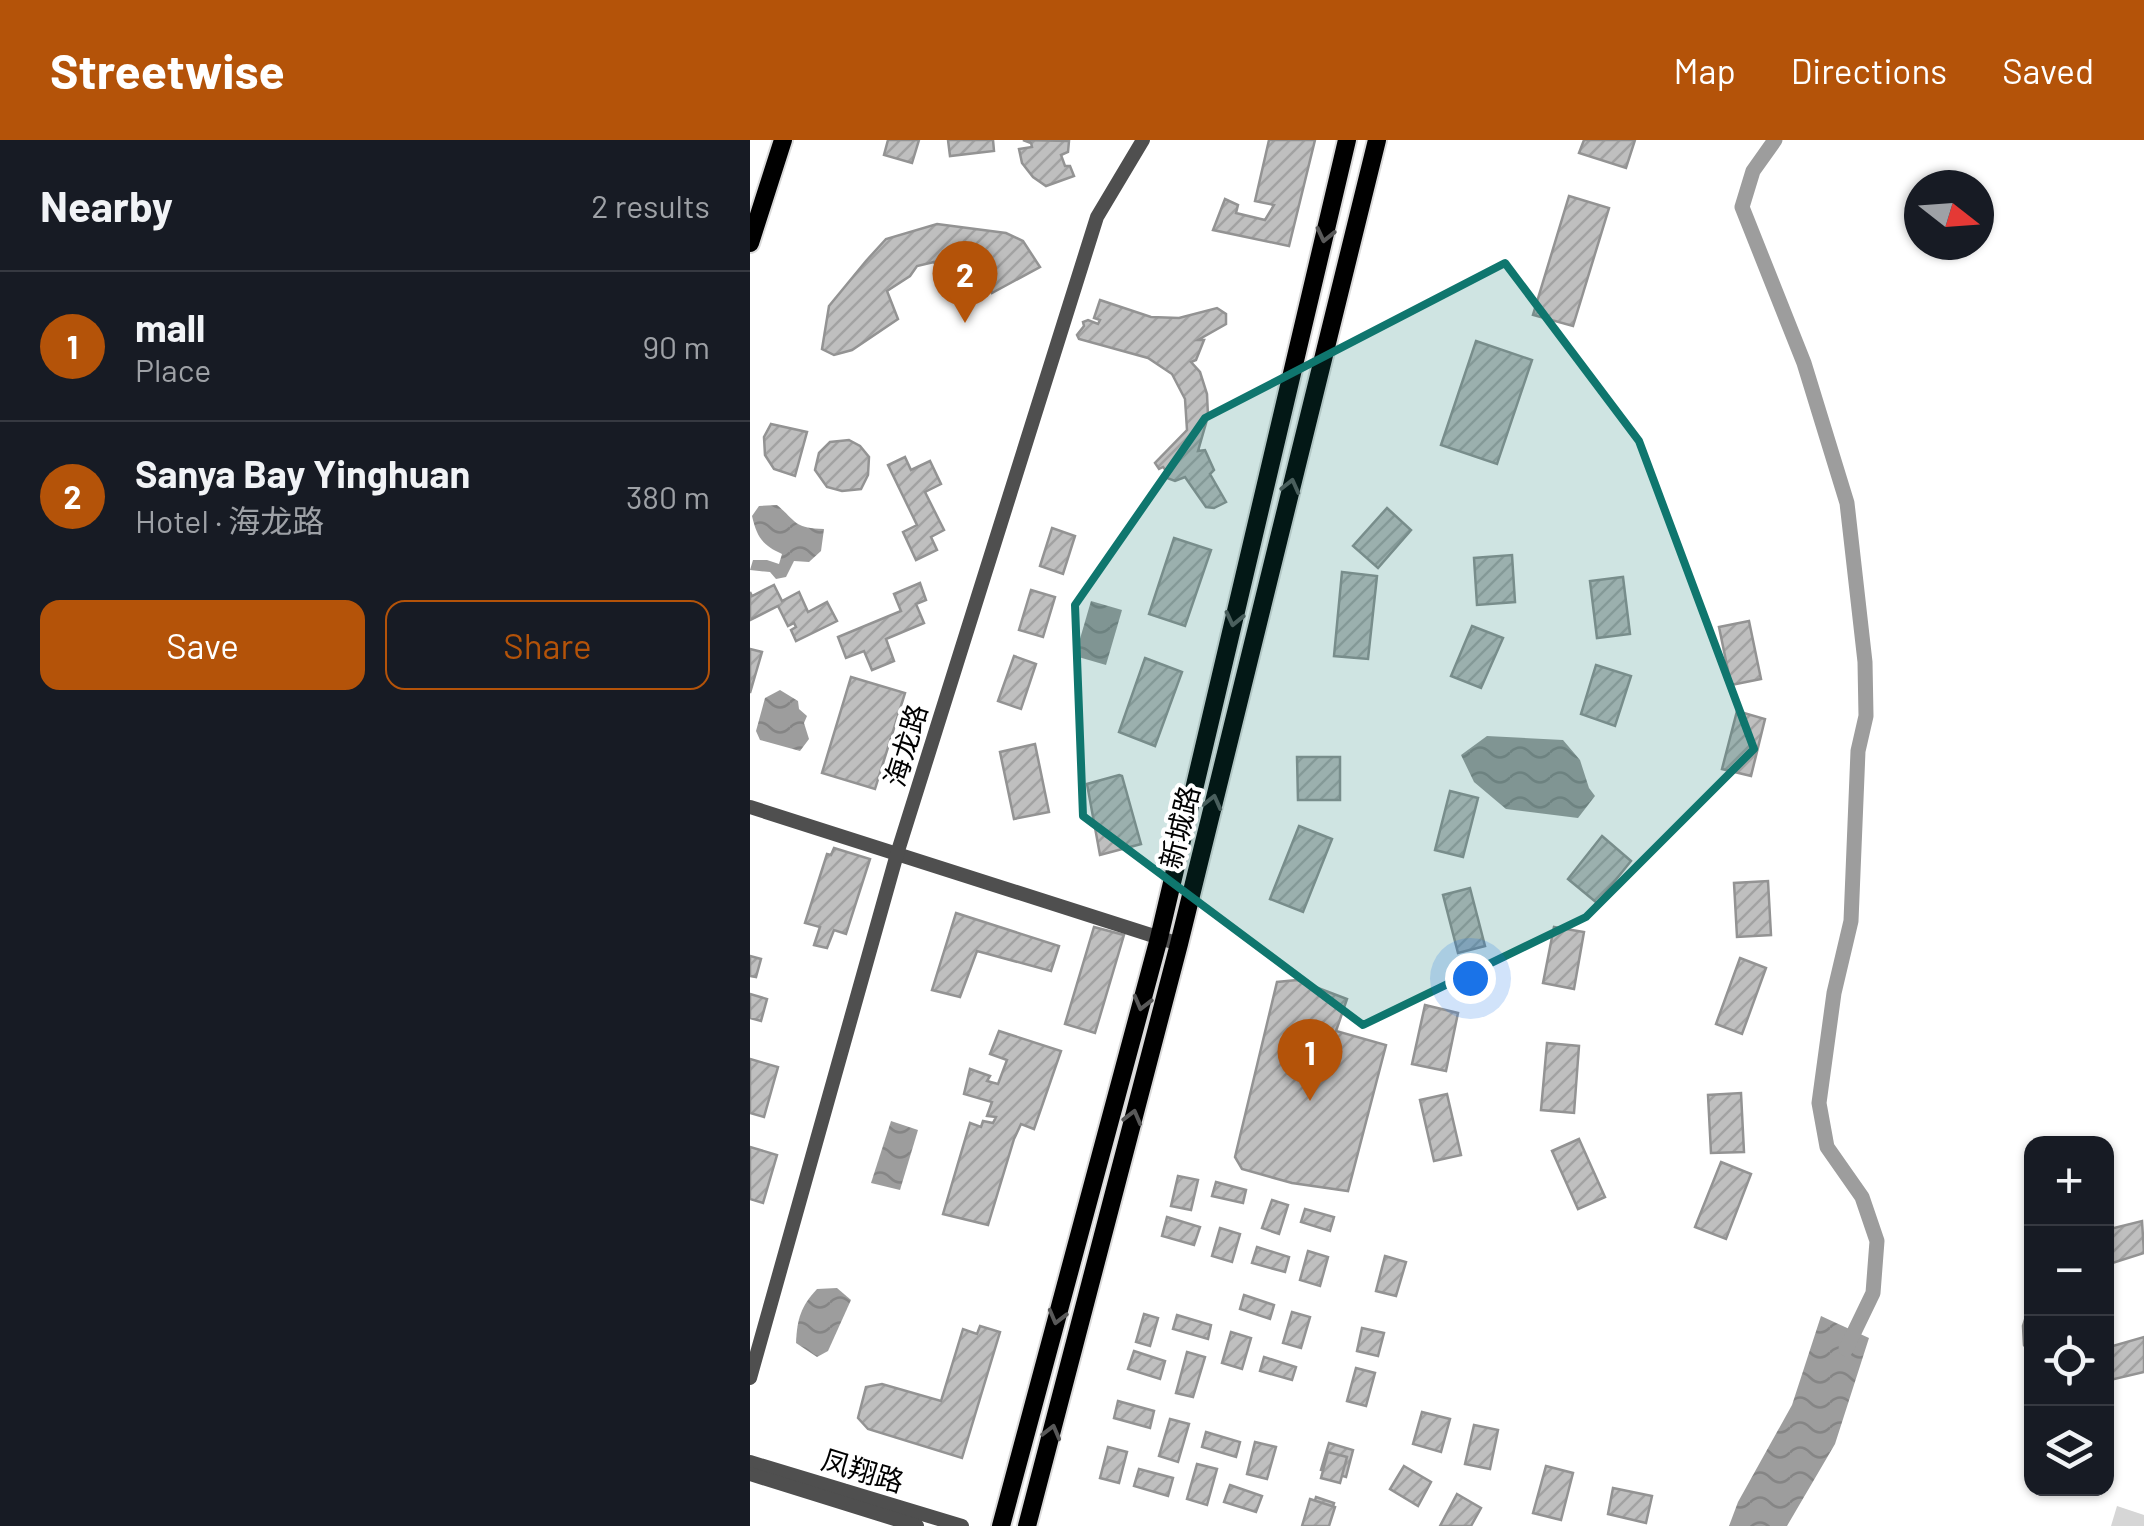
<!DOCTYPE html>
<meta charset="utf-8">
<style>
body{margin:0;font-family:Barlow,"Noto Sans SC",sans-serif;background:#242831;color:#f1f3f6}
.controls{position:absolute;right:30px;bottom:30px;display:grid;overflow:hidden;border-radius:20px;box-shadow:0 2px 8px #0004}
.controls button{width:90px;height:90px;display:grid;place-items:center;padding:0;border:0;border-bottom:2px solid #363941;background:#171b24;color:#f1f3f6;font:50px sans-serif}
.compass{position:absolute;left:1154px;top:30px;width:90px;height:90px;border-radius:50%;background:#171b24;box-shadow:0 2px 8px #0004;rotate:107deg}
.you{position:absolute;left:720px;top:838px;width:35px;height:35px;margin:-25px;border:8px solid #fff;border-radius:50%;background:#1a73e8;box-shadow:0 0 0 15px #1a73e833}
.badge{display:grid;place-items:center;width:65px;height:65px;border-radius:50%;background:#b45309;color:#fff;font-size:32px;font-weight:700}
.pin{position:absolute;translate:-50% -82px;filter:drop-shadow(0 2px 5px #0008)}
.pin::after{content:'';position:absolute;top:52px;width:35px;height:30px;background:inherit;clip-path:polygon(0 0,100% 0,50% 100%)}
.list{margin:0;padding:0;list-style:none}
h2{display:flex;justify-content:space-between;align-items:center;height:130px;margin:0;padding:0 40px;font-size:42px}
h2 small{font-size:32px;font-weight:400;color:#9ea1a6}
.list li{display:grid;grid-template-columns:65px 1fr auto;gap:30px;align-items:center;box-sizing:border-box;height:150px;padding:0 40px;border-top:2px solid #363941}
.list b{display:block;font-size:38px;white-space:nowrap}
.list p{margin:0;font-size:32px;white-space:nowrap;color:#9ea1a6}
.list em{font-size:32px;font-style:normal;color:#9ea1a6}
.actions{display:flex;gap:20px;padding:30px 40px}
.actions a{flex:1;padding:22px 0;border:2px solid #b45309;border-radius:20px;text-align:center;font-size:35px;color:#b45309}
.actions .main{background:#b45309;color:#fff}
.icon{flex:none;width:55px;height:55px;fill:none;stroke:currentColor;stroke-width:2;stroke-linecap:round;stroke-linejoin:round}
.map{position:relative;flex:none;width:1394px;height:1386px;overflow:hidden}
header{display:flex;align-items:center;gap:60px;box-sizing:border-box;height:140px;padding:0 50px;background:#b45309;color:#fff}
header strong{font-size:48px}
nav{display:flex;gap:55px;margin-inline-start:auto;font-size:35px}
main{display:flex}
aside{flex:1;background:#171b24}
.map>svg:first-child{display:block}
</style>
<header>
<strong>Streetwise</strong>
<nav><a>Map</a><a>Directions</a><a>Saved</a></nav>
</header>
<main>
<aside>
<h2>Nearby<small>2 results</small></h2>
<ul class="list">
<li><span class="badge">1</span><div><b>mall</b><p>Place</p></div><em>90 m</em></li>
<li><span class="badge">2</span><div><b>Sanya Bay Yinghuan</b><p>Hotel · 海龙路</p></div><em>380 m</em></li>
</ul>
<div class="actions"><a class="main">Save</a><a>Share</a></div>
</aside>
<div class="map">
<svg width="1394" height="1386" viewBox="0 0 1394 1386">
<defs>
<pattern id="water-waves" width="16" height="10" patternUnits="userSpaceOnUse" patternTransform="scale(2.5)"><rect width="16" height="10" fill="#9d9d9d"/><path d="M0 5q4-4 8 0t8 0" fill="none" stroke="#858585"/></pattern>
<pattern id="building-hatch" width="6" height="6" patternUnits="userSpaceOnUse" patternTransform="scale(2.5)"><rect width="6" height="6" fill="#bfbfbf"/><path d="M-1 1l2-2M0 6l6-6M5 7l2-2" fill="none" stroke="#a2a2a2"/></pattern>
</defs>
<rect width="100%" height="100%" fill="#fff"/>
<path fill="#d6d6d6" d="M 1367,1366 L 1394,1375 L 1394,1386 L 1361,1386 Z"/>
<g fill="url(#water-waves)">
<path d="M 27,365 C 48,383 44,388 74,389 L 71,411 L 59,422 L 44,421 L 36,437 L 26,439 L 20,432 L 0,430 L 3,420 L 17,420 L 29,424 L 32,414 C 12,405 7,397 2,376 L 9,366 Z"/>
<path d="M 341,461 L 372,470 L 356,525 L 325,516 Z"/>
<path d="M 30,550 L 48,561 L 49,569 L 57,576 L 54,583 L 59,599 L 50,611 L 10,600 L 6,591 L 15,558 Z"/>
<path d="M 737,596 L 813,600 L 830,620 L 839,648 L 845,656 L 828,678 L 756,669 L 724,642 L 711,615 Z"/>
<path d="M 141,981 L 168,990 L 150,1050 L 121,1043 Z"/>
<path d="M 87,1148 L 101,1160 L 78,1211 L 67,1217 L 46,1203 C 47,1179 51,1166 67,1149 Z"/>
<path d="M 1071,1176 L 1119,1198 L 1085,1304 L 1037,1386 L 979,1386 L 988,1362 L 1042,1265 Z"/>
</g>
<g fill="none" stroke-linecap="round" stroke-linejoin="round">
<path stroke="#9d9d9d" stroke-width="15" d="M 1025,0 L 1003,31 L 992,67 L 1054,223 L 1097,363 L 1115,522 L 1116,576 L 1108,611 L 1101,781 L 1084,853 L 1069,963 L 1077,1007 L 1112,1057 L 1127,1101 L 1123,1153 L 1096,1209"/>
</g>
<g fill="url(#building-hatch)" stroke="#939393" stroke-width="2.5">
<path d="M 138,0 L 169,0 L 162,23 L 134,15 Z"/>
<path d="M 198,0 L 243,0 L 244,11 L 200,16 Z"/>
<path d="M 273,0 L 319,1 L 318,12 L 311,15 L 315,26 L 320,26 L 324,36 L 296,46 L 283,37 L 272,23 L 269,9 L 282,7 L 281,3 Z"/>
<path d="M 519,0 L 565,0 L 539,106 L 463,90 L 475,59 L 488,65 L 486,73 L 515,80 L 524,65 L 505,61 Z"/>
<path d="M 834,0 L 885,0 L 876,28 L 829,13 Z"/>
<path d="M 819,56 L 859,68 L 823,186 L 783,175 Z"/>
<path d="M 187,84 L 256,93 L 273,101 L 290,127 L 242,153 L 237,137 L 221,144 L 198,146 L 184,122 L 167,126 L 160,136 L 137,151 L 148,179 L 102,210 L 84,215 L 72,209 L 79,166 L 116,121 L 136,99 Z"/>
<path d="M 350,160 L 401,177 L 429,178 L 467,168 L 476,174 L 476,184 L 448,200 L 454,200 L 446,220 L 441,222 L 450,232 L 457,254 L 458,276 L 448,311 L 455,310 L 464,330 L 460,334 L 476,362 L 464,368 L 456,367 L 435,337 L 425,341 L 417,338 L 418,333 L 413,327 L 409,329 L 405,323 L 437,290 L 435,259 L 422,234 L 398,218 L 329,199 L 327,195 L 334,186 L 333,182 L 338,180 L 348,184 L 350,180 L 344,178 Z"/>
<path d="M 726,201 L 782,220 L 747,324 L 691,305 Z"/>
<path d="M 21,284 L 57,292 L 45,336 L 24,329 L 15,315 L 14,297 Z"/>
<path d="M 99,300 L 110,306 L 119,317 L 118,335 L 111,349 L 92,351 L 77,347 L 65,330 L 69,313 L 80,302 Z"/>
<path d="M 155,317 L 161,330 L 180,321 L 191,344 L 175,352 L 194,390 L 181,397 L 187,410 L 166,420 L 153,392 L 167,385 L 138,325 Z"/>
<path d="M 637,368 L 661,390 L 628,428 L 603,406 Z"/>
<path d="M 302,388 L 325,396 L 313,434 L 290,426 Z"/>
<path d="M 424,398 L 461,410 L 435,486 L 399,474 Z"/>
<path d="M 762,415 L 765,462 L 727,465 L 724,418 Z"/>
<path d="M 592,432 L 627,436 L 618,519 L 584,516 Z"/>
<path d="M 873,437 L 880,494 L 847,498 L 840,441 Z"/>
<path d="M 170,443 L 176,460 L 166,464 L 174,483 L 136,499 L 144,521 L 122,530 L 114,511 L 96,518 L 88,497 L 151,471 L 144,454 Z"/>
<path d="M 24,445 L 32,461 L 49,452 L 58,472 L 77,462 L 87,481 L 46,501 L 41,490 L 46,487 L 44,483 L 38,486 L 28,466 L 0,480 L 0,452 L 2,456 Z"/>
<path d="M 281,450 L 305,457 L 293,497 L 269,490 Z"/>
<path d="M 999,481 L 1011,539 L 981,545 L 969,487 Z"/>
<path d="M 722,486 L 753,498 L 731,548 L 701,536 Z"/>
<path d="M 0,509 L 12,512 L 0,553 Z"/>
<path d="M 264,516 L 286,524 L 271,569 L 248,561 Z"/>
<path d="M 395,518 L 432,532 L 405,606 L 369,592 Z"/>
<path d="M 846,525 L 881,536 L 865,586 L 831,574 Z"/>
<path d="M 101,537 L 155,553 L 125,649 L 72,633 Z"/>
<path d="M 987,571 L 1015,579 L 1001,636 L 972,629 Z"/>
<path d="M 285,604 L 299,672 L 264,679 L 250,612 Z"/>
<path d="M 547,617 L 590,617 L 590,660 L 548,660 Z"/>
<path d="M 369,635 L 372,636 L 391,704 L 350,715 L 337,644 Z"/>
<path d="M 700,651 L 728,658 L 713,717 L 685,710 Z"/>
<path d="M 549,686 L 582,699 L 553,772 L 520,759 Z"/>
<path d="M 852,696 L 881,721 L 847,763 L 818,739 Z"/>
<path d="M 84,708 L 120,719 L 96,794 L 84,790 L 77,808 L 64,805 L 70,787 L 55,783 L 77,714 L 81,715 Z"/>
<path d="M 1018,741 L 1021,795 L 987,797 L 984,743 Z"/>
<path d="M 720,748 L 735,806 L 708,813 L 693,755 Z"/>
<path d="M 206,773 L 309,806 L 301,831 L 227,811 L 210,857 L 182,850 Z"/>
<path d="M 344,787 L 374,795 L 345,893 L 315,884 Z"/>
<path d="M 804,787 L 834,792 L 824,849 L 793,843 Z"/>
<path d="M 0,816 L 11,819 L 6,837 L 0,836 Z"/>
<path d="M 990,818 L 1016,828 L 992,894 L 966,884 Z"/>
<path d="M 547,840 L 597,859 L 586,891 L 636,905 L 598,1051 L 542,1043 L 492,1029 L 485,1017 L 527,842 Z"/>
<path d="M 0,854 L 17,859 L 11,881 L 0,878 Z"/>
<path d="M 675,865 L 708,873 L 696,931 L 662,924 Z"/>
<path d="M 249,891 L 311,911 L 284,989 L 271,984 L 264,999 L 238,1085 L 193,1074 L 220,983 L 231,987 L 233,981 L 243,983 L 246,977 L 237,976 L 242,962 L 214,954 L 220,929 L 240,936 L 237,941 L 248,944 L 257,920 L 240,914 Z"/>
<path d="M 797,903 L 829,906 L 824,973 L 791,970 Z"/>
<path d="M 0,919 L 28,927 L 14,977 L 0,973 Z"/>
<path d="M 991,953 L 994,1012 L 961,1013 L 958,955 Z"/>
<path d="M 697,954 L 711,1015 L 684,1021 L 670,960 Z"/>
<path d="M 829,999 L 855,1057 L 828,1069 L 802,1011 Z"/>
<path d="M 0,1007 L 27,1015 L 13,1063 L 0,1059 Z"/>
<path d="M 971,1022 L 1001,1034 L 976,1099 L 945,1087 Z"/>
<path d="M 428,1036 L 448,1040 L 441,1070 L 421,1066 Z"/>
<path d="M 466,1042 L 496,1050 L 493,1063 L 462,1056 Z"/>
<path d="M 522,1060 L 538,1065 L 529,1094 L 512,1088 Z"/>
<path d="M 555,1069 L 584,1077 L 580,1091 L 551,1082 Z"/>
<path d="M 417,1077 L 450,1087 L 444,1105 L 412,1096 Z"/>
<path d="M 1392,1081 L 1394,1113 L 1356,1125 L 1356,1090 Z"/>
<path d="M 470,1088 L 490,1094 L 482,1122 L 462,1116 Z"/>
<path d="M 507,1107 L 539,1117 L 535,1132 L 502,1123 Z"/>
<path d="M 558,1111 L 578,1117 L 570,1146 L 550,1140 Z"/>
<path d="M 635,1116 L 656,1122 L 646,1156 L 626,1151 Z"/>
<path d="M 494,1155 L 524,1165 L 520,1179 L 490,1169 Z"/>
<path d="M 1282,1158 L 1282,1216 L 1274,1205 L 1273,1186 Z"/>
<path d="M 542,1172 L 560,1177 L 551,1208 L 533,1203 Z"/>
<path d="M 394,1174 L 408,1178 L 400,1206 L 386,1202 Z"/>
<path d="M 427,1175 L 461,1185 L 458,1199 L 423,1189 Z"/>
<path d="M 230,1186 L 250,1192 L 212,1318 L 118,1289 L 108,1278 L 116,1247 L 132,1244 L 191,1261 L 213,1189 L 227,1194 Z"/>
<path d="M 612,1188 L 634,1193 L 628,1216 L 607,1211 Z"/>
<path d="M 481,1192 L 501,1198 L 492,1229 L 472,1223 Z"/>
<path d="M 1394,1197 L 1394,1232 L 1356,1241 L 1356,1208 Z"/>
<path d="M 384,1211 L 415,1221 L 410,1239 L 378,1229 Z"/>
<path d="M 437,1212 L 455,1217 L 443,1257 L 426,1253 Z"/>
<path d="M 514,1217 L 546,1227 L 542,1240 L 510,1231 Z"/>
<path d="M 606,1228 L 625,1233 L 616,1266 L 597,1261 Z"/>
<path d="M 368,1261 L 404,1271 L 400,1288 L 364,1278 Z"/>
<path d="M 672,1272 L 700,1279 L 691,1312 L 663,1304 Z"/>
<path d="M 420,1279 L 439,1284 L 428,1322 L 409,1316 Z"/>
<path d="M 724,1285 L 748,1290 L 740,1329 L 715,1324 Z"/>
<path d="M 456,1292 L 490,1302 L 486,1317 L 452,1307 Z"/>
<path d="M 505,1302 L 526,1307 L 517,1339 L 497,1334 Z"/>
<path d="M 579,1303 L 603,1310 L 596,1337 L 571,1330 Z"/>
<path d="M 358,1307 L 377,1312 L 369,1343 L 350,1338 Z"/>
<path d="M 578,1312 L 597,1317 L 590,1343 L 571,1338 Z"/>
<path d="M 447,1324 L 467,1329 L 457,1365 L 437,1359 Z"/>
<path d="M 654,1326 L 681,1342 L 668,1366 L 640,1349 Z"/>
<path d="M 796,1326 L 823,1333 L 811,1380 L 783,1373 Z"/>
<path d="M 389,1329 L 423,1338 L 418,1356 L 384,1346 Z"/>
<path d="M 480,1345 L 512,1356 L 506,1372 L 474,1362 Z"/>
<path d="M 863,1348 L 902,1356 L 896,1383 L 858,1374 Z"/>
<path d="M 707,1354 L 731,1368 L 721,1386 L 690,1386 Z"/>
<path d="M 566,1357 L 584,1363 L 577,1386 L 557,1386 Z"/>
<path d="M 560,1359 L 585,1367 L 579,1386 L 552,1386 Z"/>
</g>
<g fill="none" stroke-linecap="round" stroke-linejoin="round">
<defs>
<g id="major">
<path d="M 0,103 L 33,0"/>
<path d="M 251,1386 L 409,798 L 597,0"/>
<path d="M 277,1386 L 429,804 L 627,0"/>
</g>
</defs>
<use href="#major" stroke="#dbdbdb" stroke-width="22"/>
<g stroke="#4f4f4f" stroke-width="14">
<path d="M 0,667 L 429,804"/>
<path d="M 0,1238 L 147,714 L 347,77 L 393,0"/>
<path d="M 0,1322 L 212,1386"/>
<path d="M 0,1334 L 167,1386"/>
</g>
<use href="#major" stroke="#000" stroke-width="18"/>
</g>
<defs><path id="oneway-chevron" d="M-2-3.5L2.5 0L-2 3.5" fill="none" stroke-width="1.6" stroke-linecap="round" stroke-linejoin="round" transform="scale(2.5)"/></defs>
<g stroke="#595959">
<use href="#oneway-chevron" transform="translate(575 95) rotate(103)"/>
<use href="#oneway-chevron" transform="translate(541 346) rotate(-76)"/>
<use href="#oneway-chevron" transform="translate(484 479) rotate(103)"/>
<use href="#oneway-chevron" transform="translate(463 662) rotate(-76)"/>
<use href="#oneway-chevron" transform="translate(392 863) rotate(105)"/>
<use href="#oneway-chevron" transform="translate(383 977) rotate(-75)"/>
<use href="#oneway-chevron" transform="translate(307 1177) rotate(105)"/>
<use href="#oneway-chevron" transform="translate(302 1292) rotate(-75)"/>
</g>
<path fill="#0f766e" fill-opacity="0.2" stroke="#0f766e" stroke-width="8" stroke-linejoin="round" d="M 755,123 L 889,301 L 1004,609 L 836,777 L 613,885 L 333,676 L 325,465 L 455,278 Z"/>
<g text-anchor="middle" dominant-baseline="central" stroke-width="8" stroke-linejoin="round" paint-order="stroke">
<g font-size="28" fill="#000" stroke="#fff">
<text transform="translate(155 605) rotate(-73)">海龙路</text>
<text transform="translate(429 687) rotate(-76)">新城路</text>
<text transform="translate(113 1330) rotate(17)">凤翔路</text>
</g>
</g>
</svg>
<div class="controls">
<button>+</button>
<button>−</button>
<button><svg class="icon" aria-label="locate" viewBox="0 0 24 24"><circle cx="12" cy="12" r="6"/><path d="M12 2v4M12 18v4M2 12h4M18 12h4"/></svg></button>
<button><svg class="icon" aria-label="layers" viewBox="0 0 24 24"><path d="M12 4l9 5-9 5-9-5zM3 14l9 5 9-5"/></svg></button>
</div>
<svg class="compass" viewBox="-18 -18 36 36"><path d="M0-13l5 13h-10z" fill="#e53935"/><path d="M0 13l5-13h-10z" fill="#9ea1a6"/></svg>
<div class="you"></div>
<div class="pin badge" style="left:560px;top:961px">1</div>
<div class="pin badge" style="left:215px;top:183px">2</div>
</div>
</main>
